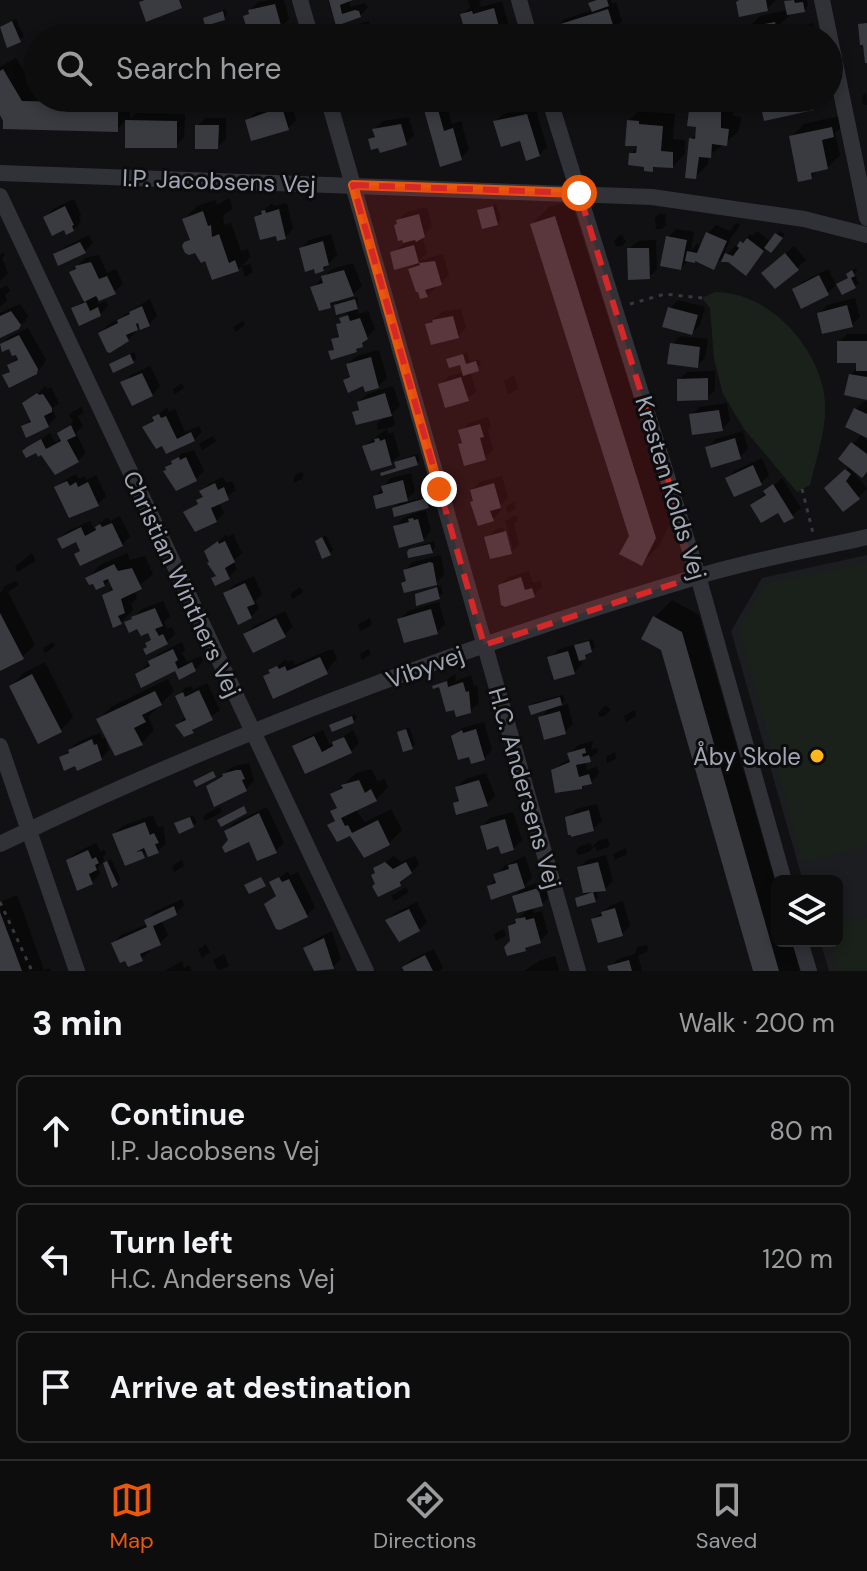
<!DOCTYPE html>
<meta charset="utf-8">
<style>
body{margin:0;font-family:"DM Sans",sans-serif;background:#1b1b1c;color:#f1f3f6}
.controls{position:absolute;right:24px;bottom:24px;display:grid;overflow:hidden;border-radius:12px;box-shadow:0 4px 12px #0003}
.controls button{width:72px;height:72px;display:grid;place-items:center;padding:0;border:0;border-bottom:2px solid #2d2d2e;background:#0d0d0e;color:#f1f3f6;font:40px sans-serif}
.stop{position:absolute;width:24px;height:24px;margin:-18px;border:6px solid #ea580c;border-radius:50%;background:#fff}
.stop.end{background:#ea580c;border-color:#fff;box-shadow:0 2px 8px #0008}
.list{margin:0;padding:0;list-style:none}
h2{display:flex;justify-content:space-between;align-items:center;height:104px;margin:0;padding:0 32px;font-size:34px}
h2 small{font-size:26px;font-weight:400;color:#9a9c9e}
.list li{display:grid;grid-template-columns:52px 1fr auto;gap:24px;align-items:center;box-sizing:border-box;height:112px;margin:0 16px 16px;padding:0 16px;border:2px solid #2d2d2e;border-radius:12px}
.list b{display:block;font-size:30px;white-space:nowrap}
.list p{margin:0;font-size:26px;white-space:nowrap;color:#9a9c9e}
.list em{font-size:26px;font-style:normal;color:#9a9c9e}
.icon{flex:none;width:44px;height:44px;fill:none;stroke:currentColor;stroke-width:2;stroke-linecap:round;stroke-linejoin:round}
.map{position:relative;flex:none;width:867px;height:971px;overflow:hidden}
.search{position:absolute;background:#0d0d0e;box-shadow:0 4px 12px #0003;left:24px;right:24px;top:24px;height:88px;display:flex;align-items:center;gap:20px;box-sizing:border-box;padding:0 28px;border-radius:44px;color:#9a9c9e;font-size:30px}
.sheet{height:488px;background:#0d0d0e}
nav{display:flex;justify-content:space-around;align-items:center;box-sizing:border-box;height:112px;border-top:2px solid #2d2d2e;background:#0d0d0e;font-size:22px;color:#9a9c9e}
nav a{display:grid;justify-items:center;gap:4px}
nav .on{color:#ea580c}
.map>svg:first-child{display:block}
</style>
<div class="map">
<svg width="867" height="971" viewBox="0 0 867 971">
<rect width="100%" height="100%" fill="#111113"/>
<path fill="#1c1d20" d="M 867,555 L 867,971 L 829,971 L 820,941 L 837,941 L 837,881 L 803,881 L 731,631 L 762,578 Z"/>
<g fill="#19211a">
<path d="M 715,292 C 768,292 815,343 824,393 C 829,423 817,456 810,485 L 797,492 L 744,429 L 723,394 L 714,359 L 710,308 L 702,298 Z"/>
<path d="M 867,563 L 867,846 L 803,863 L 739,629 L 765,584 Z"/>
<path d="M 867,916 L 867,971 L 839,971 L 831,941 L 837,941 L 837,924 Z"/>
</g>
<g fill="#0007">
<path d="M 269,0 L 284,0 L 289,19 L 281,28 L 245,17 L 258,2 Z"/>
<path d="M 331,0 L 349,0 L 350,7 L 365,3 L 368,7 L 360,16 L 337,24 Z"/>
<path d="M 468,0 L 482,0 L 479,1 L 481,7 L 502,1 L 512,38 L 486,38 L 485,33 L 469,38 L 462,15 L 470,7 Z"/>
<path d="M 603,0 L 611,0 L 612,4 L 616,2 L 622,21 L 614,30 L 588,38 L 560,38 L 556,27 L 565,19 L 593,10 Z"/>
<path d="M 740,0 L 775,0 L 775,1 L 767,9 Z"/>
<path d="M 788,0 L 807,0 L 808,6 L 804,10 L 788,13 L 789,16 L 772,32 L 813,23 L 816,38 L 738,38 L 760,16 L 788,10 Z"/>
<path d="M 226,9 L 227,15 L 224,18 L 205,18 Z"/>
<path d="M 16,19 L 24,37 L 8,45 L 0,28 Z"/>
<path d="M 369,21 L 374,38 L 342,38 L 341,35 L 349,27 Z"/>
<path d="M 175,28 L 178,36 L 167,38 L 166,33 Z"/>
<path d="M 16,58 L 35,90 L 38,90 L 38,98 L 130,98 L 130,119 L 136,113 L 185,114 L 184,138 L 176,146 L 127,146 L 127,119 L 117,129 L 0,111 L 0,67 Z"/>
<path d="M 866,93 L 867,105 L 863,105 L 862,96 Z"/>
<path d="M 186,98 L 225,98 L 225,101 L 217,109 Z"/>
<path d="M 288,98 L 316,98 L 313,101 L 298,99 L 291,101 L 296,120 L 288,128 L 247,121 L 255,113 L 277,106 Z"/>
<path d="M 505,98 L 522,98 L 507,103 Z"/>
<path d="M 640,98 L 655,98 L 641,102 Z"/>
<path d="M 704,98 L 733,98 L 733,116 L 741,117 L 739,131 L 709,156 L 708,164 L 695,177 L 691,139 L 697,133 L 698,125 L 691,111 Z"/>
<path d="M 761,98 L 823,98 L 813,108 Z"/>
<path d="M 445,99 L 452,124 L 461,121 L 469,150 L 461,158 L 426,111 L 435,102 Z"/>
<path d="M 535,107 L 547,147 L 539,155 L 521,139 L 495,122 L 503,114 Z"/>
<path d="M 642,108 L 651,109 L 650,112 L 675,114 L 673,139 L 685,140 L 685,154 L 673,166 L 656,166 L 652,170 L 631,154 L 640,145 L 629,120 Z"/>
<path d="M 844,115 L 846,123 L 835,133 L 840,155 L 827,168 L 819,169 L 811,177 L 791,137 L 804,124 Z"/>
<path d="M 409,117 L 414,135 L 406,143 L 370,139 L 376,134 L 375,129 L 383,121 Z"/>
<path d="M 206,118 L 226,118 L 226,139 L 217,147 L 197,126 Z"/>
<path d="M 229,198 L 233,209 L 223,215 L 224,225 L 231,223 L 241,251 L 248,249 L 250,257 L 238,270 L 207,259 L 186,243 L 191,238 L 184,219 L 197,206 L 215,200 L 217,205 Z"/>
<path d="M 74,199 L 81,215 L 79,217 L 81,222 L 73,230 L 45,217 L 53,209 Z"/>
<path d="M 571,201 L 672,520 L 659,546 L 642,563 L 631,536 L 532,224 L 549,207 Z"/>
<path d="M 272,203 L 274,206 L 287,203 L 293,229 L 285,237 L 256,217 Z"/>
<path d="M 496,204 L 501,219 L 497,223 L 479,211 Z"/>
<path d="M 427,207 L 432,227 L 422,237 L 427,253 L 418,261 L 392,253 L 405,243 L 398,220 L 407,212 Z"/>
<path d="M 659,214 L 665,214 L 666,225 L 662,229 L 656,229 L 655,218 Z"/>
<path d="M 736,223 L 740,224 L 736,232 L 732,236 L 722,258 L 713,267 L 696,259 L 689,260 L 681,268 L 668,237 L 676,229 L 694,232 L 691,251 L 697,244 L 703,245 L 708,233 L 716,225 L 730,231 Z"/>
<path d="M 757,231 L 771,242 L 780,231 L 785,234 L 775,247 L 767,248 L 745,273 L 723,258 L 735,246 L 738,247 L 750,234 L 752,236 Z"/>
<path d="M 331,234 L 337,255 L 323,270 L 316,267 L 301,249 L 309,240 Z"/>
<path d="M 621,234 L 626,242 L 622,246 L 616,246 L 614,241 Z"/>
<path d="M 89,235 L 93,243 L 85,251 L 55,255 L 64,247 Z"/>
<path d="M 656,240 L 657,269 L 649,277 L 629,249 L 638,241 Z"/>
<path d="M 794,246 L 806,260 L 776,287 L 772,265 Z"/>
<path d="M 4,252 L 5,255 L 2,258 L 8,273 L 0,281 L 0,254 Z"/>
<path d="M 443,254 L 449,275 L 427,295 L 411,270 L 419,261 Z"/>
<path d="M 99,255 L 107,273 L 116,269 L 123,284 L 114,292 L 97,300 L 99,304 L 106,301 L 108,306 L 100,314 L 80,324 L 73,309 L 85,299 L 71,272 L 85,258 Z"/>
<path d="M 353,263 L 362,286 L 353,294 L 335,299 L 336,303 L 358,297 L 358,314 L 368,311 L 375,329 L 356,351 L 331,352 L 336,347 L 334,339 L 340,333 L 338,325 L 351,309 L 338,313 L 335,302 L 330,306 L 312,288 L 332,269 Z"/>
<path d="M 250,264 L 253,272 L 245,277 L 242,266 Z"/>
<path d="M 856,268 L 857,271 L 854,274 L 859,283 L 855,286 L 838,284 L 850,277 L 852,271 Z"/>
<path d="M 828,269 L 836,285 L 828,293 L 802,306 L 794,290 L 802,282 Z"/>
<path d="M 7,285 L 10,291 L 5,295 L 7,301 L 0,306 L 0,289 Z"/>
<path d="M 855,298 L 860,317 L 852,325 L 819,314 L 827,305 Z"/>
<path d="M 150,299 L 157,316 L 149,324 L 140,325 L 134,329 L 136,332 L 127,340 L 100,333 L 108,325 Z"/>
<path d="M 678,300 L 705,307 L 700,325 L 692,333 L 670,308 Z"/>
<path d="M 20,304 L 28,316 L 27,319 L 18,328 L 0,336 L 0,313 Z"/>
<path d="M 461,309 L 466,328 L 458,336 L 427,324 L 442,312 Z"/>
<path d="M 243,321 L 245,325 L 235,332 L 233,327 Z"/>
<path d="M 28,328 L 46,360 L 44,364 L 36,373 L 5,376 L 11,370 L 9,366 L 19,357 L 10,347 L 1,345 L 9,337 Z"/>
<path d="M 847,334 L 867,334 L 867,398 L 850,375 L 858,367 L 858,361 L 839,342 Z"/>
<path d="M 680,336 L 708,339 L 705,358 L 697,366 L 672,344 Z"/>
<path d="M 379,350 L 387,378 L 378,386 L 345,380 L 351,374 L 348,364 L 357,356 Z"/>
<path d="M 134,352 L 137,358 L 133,361 L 114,370 L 111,365 L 115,361 Z"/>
<path d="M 467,352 L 470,362 L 479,359 L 481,365 L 470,371 L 476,391 L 467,399 L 440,385 L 449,376 L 464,372 L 461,363 L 448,360 Z"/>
<path d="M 150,366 L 160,386 L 152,395 L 123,383 L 131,375 Z"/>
<path d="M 715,371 L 715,390 L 707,398 L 679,380 L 687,372 Z"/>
<path d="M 514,375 L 518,389 L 508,394 L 504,381 Z"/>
<path d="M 182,383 L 184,388 L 175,394 L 173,389 Z"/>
<path d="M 46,386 L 47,389 L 51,387 L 59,403 L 52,409 L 56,417 L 48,425 L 23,427 L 32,418 L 25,404 Z"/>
<path d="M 393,386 L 400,406 L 387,418 L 393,416 L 395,423 L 392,427 L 378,430 L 377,424 L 385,416 L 355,413 L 360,407 L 359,402 L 367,394 Z"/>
<path d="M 864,401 L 867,402 L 867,436 L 847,426 L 856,409 Z"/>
<path d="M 727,403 L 730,421 L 722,429 L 691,415 L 699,407 Z"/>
<path d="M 81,407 L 84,412 L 78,416 L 83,426 L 76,433 L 86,453 L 78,461 L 37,450 L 25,451 L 50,433 L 55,442 L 62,438 L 59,433 L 73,422 L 69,414 Z"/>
<path d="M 167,407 L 169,412 L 175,409 L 185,432 L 199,426 L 202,432 L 194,440 L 163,443 L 145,427 Z"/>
<path d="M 488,417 L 491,427 L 488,430 L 493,450 L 485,458 L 460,444 L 463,441 L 461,431 L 469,423 Z"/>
<path d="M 387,429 L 388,434 L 393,432 L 400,455 L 391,463 L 364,446 Z"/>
<path d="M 743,431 L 748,449 L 740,457 L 708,447 L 716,439 Z"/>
<path d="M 861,435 L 867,440 L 867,470 L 850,468 L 867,489 L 858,497 L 834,480 L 850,466 L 841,459 Z"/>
<path d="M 213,436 L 216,441 L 202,450 L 199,444 Z"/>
<path d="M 194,450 L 204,471 L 196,479 L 167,468 L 181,454 Z"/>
<path d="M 418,454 L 420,460 L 417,463 L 398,469 L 396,461 Z"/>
<path d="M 762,458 L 769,475 L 761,483 L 735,495 L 728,478 L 736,470 Z"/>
<path d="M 300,472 L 304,474 L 302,479 L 294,483 L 294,477 Z"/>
<path d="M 411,473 L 415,491 L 403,503 L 429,496 L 431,503 L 428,506 L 394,508 L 403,500 L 375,497 L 391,478 Z"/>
<path d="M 76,474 L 78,479 L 85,476 L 86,480 L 96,475 L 106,496 L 98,504 L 57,488 L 65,480 Z"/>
<path d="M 502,476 L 508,498 L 499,506 L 501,511 L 493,519 L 472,490 L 480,482 Z"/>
<path d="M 223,477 L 226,483 L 232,481 L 236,490 L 219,502 L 224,513 L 216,521 L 186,512 L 199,502 L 204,495 L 202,491 L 210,483 Z"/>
<path d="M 782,478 L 801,508 L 785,521 L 779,510 L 752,505 Z"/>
<path d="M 514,502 L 516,508 L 508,513 L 506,507 Z"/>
<path d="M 426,511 L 431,531 L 423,540 L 395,527 L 403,518 L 418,512 Z"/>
<path d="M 516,515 L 518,521 L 514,524 L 519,544 L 511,552 L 487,538 L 495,530 L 503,527 L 509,549 L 513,549 L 505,521 Z"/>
<path d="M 120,516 L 130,536 L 122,545 L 59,539 L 68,531 L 90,521 L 94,529 L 105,519 L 109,518 L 110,521 Z"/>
<path d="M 233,534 L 242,553 L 233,561 L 237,569 L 229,577 L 214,578 L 217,574 L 206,551 L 226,535 L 228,537 Z"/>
<path d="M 326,535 L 333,550 L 330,553 L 321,538 Z"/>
<path d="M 434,541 L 435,547 L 432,551 L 409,553 L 415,547 Z"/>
<path d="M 32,553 L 36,561 L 17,572 L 15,567 Z"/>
<path d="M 127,553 L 130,560 L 145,556 L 153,574 L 134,590 L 137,598 L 131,604 L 133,610 L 121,622 L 104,596 L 114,586 L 110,579 L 104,585 L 88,578 L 100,565 Z"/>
<path d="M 441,555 L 444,575 L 436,583 L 403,583 L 407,579 L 405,570 L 413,562 Z"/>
<path d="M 529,571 L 533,583 L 540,581 L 542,587 L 534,595 L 500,585 L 509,577 Z"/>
<path d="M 254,576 L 262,594 L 255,601 L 259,608 L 251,617 L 226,593 L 234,585 Z"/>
<path d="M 16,581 L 18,585 L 8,592 L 35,645 L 22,657 L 0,666 L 0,594 L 5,586 Z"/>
<path d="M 441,585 L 443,593 L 439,597 L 419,593 Z"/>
<path d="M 300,587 L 303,592 L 293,599 L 290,594 Z"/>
<path d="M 672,600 L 699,615 L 777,889 L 777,941 L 792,941 L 800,971 L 755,971 L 655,617 Z"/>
<path d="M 163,601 L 170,616 L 164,622 L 167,629 L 172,627 L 175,634 L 167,642 L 149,646 L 148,643 L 153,638 L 149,630 L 127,623 L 142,609 Z"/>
<path d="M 439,602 L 445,624 L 437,632 L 400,619 L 408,611 Z"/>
<path d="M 285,611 L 293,627 L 284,635 L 246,634 L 254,626 Z"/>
<path d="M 370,618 L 372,625 L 360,631 L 358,624 Z"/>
<path d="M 592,639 L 595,647 L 581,659 L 582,664 L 574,673 L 550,658 L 558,650 Z"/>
<path d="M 53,642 L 55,646 L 45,653 L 43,648 Z"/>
<path d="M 182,642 L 185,650 L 182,653 L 187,662 L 201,656 L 203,661 L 195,670 L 180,677 L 176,668 L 137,675 L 158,654 Z"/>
<path d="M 369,649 L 371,654 L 362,660 L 360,654 Z"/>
<path d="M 328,650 L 333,650 L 337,658 L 326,672 L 265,677 L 286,659 L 287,662 L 293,660 L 295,665 Z"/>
<path d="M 45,662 L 73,717 L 61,730 L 11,686 L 24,673 Z"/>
<path d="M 455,674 L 456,681 L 471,675 L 474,686 L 477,685 L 479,703 L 470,711 L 441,684 Z"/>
<path d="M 168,679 L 174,691 L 148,717 L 154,730 L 142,743 L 107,737 L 105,738 L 109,750 L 101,759 L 76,764 L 61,758 L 78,742 L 100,733 L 103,739 L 107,737 L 99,720 L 111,707 Z"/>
<path d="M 207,683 L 220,710 L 192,731 L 178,725 L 186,716 L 177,696 L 185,688 L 191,686 L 193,690 Z"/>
<path d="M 563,695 L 565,700 L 558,707 L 568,704 L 573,724 L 565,732 L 540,718 L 551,706 L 531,707 L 534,703 Z"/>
<path d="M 606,705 L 611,710 L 603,717 L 599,716 L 598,713 Z"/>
<path d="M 635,710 L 636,716 L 626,722 L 624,716 Z"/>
<path d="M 355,714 L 357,718 L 353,721 L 331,725 Z"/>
<path d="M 484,722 L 492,750 L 484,758 L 454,736 L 462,728 Z"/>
<path d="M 409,727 L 415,744 L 412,747 L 399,732 Z"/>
<path d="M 323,730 L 330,745 L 353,730 L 359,743 L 351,751 L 306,772 L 295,747 L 303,739 Z"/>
<path d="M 593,741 L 591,750 L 597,748 L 598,752 L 585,761 L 587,770 L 597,767 L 599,774 L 591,782 L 582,787 L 554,771 L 562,763 L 571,759 L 570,753 L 578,745 Z"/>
<path d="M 615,752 L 616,759 L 607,763 L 606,757 Z"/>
<path d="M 249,763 L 254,781 L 246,789 L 208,786 L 234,766 Z"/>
<path d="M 371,769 L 378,782 L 384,778 L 388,787 L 376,800 L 355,809 L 365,822 L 391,809 L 402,830 L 389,843 L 329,826 L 336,819 L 332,811 L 338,806 L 333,795 L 356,773 Z"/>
<path d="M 486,773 L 495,796 L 487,804 L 455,803 L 460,798 L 457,787 L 466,779 Z"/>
<path d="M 597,804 L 602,821 L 593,829 L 568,818 L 576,809 Z"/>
<path d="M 220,807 L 222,811 L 219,814 L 205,821 L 203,817 L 206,814 Z"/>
<path d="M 267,807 L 284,843 L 275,851 L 226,831 L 234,823 Z"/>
<path d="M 513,812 L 522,840 L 513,849 L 500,844 L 482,826 L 490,818 Z"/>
<path d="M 153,815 L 158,828 L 163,826 L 166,843 L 158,851 L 148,852 L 126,863 L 114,834 L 122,826 Z"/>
<path d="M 193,815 L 197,822 L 193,825 L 177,824 Z"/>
<path d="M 607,838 L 610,845 L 606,848 L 597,851 L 595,846 L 589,852 L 578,855 L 576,850 L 580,846 L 591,843 L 592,847 L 598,841 Z"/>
<path d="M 96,843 L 101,852 L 104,850 L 106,853 L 103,857 L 105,863 L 111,859 L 121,879 L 113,885 L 104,861 L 98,867 L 100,874 L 92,882 L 78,888 L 68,860 L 77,852 Z"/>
<path d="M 626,848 L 627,854 L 615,860 L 613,854 Z"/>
<path d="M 606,855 L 613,881 L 605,889 L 597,890 L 598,897 L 595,901 L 577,898 L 586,893 L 579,868 L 587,860 Z"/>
<path d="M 394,856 L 401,862 L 415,856 L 419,864 L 400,884 L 377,884 L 376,869 Z"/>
<path d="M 525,856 L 532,878 L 524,886 L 489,887 L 504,866 Z"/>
<path d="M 182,860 L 184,866 L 174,872 L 172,866 Z"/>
<path d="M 288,871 L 290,876 L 298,872 L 315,907 L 307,915 L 267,904 L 277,894 L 272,883 Z"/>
<path d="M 546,881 L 550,896 L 542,904 L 532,907 L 534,913 L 542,911 L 548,933 L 540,941 L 530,944 L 524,949 L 512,942 L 510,926 L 530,908 L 514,897 L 522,888 Z"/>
<path d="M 406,887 L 409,892 L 394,901 L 391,896 Z"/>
<path d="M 17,895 L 44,970 L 49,968 L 51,971 L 0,971 L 0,902 Z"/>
<path d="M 182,899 L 184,905 L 176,913 L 161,920 L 168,935 L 160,943 L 149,948 L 150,951 L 141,959 L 113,944 L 121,935 L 148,924 L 146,920 L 154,912 Z"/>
<path d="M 623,901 L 630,926 L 622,934 L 593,920 L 611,905 Z"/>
<path d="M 417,902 L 427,922 L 419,930 L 387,921 L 395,913 Z"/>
<path d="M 504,929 L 506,936 L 496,941 L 494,934 Z"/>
<path d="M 332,931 L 341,959 L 333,967 L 316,971 L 305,948 L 314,940 Z"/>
<path d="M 206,944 L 210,952 L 202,958 L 198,950 Z"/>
<path d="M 647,945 L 648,951 L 638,956 L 642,971 L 611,971 L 610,967 L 618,959 L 635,954 L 637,947 Z"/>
<path d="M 434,949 L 443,968 L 440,971 L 407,971 L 404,967 L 412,959 Z"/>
<path d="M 224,954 L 229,966 L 218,971 L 213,960 Z"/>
<path d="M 555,956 L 559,971 L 524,971 L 541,960 Z"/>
<path d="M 182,961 L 184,968 L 189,965 L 192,971 L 165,971 Z"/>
</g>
<g fill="#3a3b41">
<path d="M 145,0 L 179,0 L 182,8 L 146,22 L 139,2 Z"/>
<path d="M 329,0 L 353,0 L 340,5 L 342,14 L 355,10 L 359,11 L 361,17 L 336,26 Z"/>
<path d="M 597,0 L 607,0 L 609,6 L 592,12 L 588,3 Z"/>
<path d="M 739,0 L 766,0 L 768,11 L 739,17 L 736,2 Z"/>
<path d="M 794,0 L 795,3 L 803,2 L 805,12 L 787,15 L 784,1 Z"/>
<path d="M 275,4 L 282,29 L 249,36 L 243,16 L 249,14 L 248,10 Z"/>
<path d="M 494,8 L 502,38 L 484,38 L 483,36 L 467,38 L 460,14 L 472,11 L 473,14 Z"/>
<path d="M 608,9 L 615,31 L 594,38 L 558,38 L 554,26 Z"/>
<path d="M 223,11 L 225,20 L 205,26 L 203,18 Z"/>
<path d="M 12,21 L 21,42 L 7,48 L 0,27 Z"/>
<path d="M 775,22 L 777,30 L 758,34 L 759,38 L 730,38 L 746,33 L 745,28 Z"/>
<path d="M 867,23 L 867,63 L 865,63 L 863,45 L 860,45 L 858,24 Z"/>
<path d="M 361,28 L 364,38 L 340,38 L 339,34 Z"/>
<path d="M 3,69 L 22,101 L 118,103 L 118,132 L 3,129 L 3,121 L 0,115 L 0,71 Z"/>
<rect x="184" y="98" width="34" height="13"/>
<path d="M 285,98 L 313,98 L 314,103 L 298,107 L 297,101 L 286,104 Z"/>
<path d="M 759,98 L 811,98 L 814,110 L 764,121 Z"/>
<path d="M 437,106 L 444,131 L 453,128 L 462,160 L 440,167 L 424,110 Z"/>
<path d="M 709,106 L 721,108 L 721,128 L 729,129 L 727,146 L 712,144 L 711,158 L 699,157 L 696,179 L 685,178 L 689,138 L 695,139 L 696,127 L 687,126 L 689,110 L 708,111 Z"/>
<path d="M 282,107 L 289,130 L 251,141 L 245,120 Z"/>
<path d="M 527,114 L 540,156 L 526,161 L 520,141 L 501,147 L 493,121 Z"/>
<path d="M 125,120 L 177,121 L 177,148 L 125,148 Z"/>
<path d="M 627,120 L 639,121 L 639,124 L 663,126 L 661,151 L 673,152 L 673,168 L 653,167 L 653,172 L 644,171 L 644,167 L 628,165 L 629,153 L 636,153 L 637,146 L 625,146 Z"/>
<path d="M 401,124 L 407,145 L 380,153 L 378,148 L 371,150 L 368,139 L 375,137 L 372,129 Z"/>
<path d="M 195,125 L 219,125 L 218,149 L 195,149 Z"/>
<path d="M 832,127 L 834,137 L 822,140 L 828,169 L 811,173 L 812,179 L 798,182 L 789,136 Z"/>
<path d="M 65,206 L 74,225 L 72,226 L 74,231 L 66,235 L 64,230 L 52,236 L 43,217 Z"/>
<path d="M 493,206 L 498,225 L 482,229 L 477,210 Z"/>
<path d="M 279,209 L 286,239 L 277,241 L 276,236 L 260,240 L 254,217 L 262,214 L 261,211 L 265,210 L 266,213 Z"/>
<path d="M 203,211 L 208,226 L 211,225 L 212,237 L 219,234 L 229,263 L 235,260 L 239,271 L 212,280 L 205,261 L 201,263 L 195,253 L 189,255 L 185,253 L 182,246 L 184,242 L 190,240 L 182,219 Z"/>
<path d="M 419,214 L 425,237 L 416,242 L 415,240 L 403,243 L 402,240 L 398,241 L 394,225 L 397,224 L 396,220 Z"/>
<path d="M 555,216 L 656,538 L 642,566 L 619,554 L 629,536 L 530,224 Z"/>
<path d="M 706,232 L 727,241 L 714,270 L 695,261 L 695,263 L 685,261 L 687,251 L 697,253 Z"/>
<path d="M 775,233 L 783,238 L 771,253 L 764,248 Z"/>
<path d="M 666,236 L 687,240 L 681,270 L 660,266 Z"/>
<path d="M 747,238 L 764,251 L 746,276 L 728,262 L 721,262 L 725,253 L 733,256 L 739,248 L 737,246 L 740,241 L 743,243 Z"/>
<path d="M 323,241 L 329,265 L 323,267 L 324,271 L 315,274 L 314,269 L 305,272 L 299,248 Z"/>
<path d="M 80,242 L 86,253 L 58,266 L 53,254 Z"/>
<path d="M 414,245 L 419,263 L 394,270 L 390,252 Z"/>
<path d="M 627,248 L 649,248 L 650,279 L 628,280 Z"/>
<path d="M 785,253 L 799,270 L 775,289 L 761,273 Z"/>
<path d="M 435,261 L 442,285 L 425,290 L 428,297 L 420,299 L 418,292 L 416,292 L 408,269 L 420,265 L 419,263 Z"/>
<path d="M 91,262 L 99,279 L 107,276 L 116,294 L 99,301 L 96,296 L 84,302 L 69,272 L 76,269 L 75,266 Z"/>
<path d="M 344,270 L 354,296 L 330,303 L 331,308 L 319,311 L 310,287 L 323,283 L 321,276 Z"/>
<path d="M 852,270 L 855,276 L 851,278 L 856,288 L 842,295 L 836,284 L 848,278 L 846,274 Z"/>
<path d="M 819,275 L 829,295 L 801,309 L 792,289 Z"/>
<path d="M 355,299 L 358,309 L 336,315 L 334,305 Z"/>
<path d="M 86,302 L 90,311 L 98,307 L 101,316 L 79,326 L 71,308 Z"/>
<path d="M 847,305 L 853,327 L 822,334 L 817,313 Z"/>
<path d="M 142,306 L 150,326 L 140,330 L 138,323 L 136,324 L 138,330 L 126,335 L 129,341 L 110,353 L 107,352 L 98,333 L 118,323 L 117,320 L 130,314 L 129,312 Z"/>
<path d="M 668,307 L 698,315 L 692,335 L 662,327 Z"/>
<path d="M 11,311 L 21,325 L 19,329 L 0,338 L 0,316 Z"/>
<path d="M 348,315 L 350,321 L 360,318 L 368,339 L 362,343 L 363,347 L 356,349 L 357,352 L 331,360 L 328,351 L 334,350 L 331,339 L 339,337 L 336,324 L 341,323 L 339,318 Z"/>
<path d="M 453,316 L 459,338 L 431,345 L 425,324 L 433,322 L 432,320 Z"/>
<path d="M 19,335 L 38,369 L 37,374 L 9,388 L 2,375 L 10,372 L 7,365 L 18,360 L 16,355 L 12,356 L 9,349 L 2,352 L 0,344 Z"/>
<path d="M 837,341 L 867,341 L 867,371 L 856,371 L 856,363 L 837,363 Z"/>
<path d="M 670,343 L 700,347 L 698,368 L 667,364 Z"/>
<path d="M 130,354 L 134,363 L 113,373 L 109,364 Z"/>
<path d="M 463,354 L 466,364 L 476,361 L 479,371 L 463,376 L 460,365 L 449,368 L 446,359 Z"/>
<path d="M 371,357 L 379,388 L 365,392 L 363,386 L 348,393 L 343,380 L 350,377 L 346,364 Z"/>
<path d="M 142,373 L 153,396 L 132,406 L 120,382 Z"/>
<path d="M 849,374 L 867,377 L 867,400 L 844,395 Z"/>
<path d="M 461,377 L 469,401 L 445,408 L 438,384 Z"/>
<path d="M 708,378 L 708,400 L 677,401 L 677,379 Z"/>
<path d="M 37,393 L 39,395 L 43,394 L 52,408 L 52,412 L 44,416 L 49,427 L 26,438 L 21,426 L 31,422 L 22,403 Z"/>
<path d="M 385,393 L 392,416 L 356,425 L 352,412 L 359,410 L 357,402 Z"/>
<path d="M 854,408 L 867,414 L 867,438 L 845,427 Z"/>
<path d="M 719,410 L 723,431 L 692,435 L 689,414 Z"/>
<path d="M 159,414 L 161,418 L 166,416 L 177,439 L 191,432 L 195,441 L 166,454 L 162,446 L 156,449 L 142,427 L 154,421 L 152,417 Z"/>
<path d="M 480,424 L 484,437 L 480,438 L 486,460 L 464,466 L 458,444 L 462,443 L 458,430 Z"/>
<path d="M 71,425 L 76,436 L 67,440 L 79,462 L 55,475 L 41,455 L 38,457 L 36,453 L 26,458 L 22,451 L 27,447 L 41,439 L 46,449 L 61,441 L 57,433 Z"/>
<path d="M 379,438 L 380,441 L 385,439 L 392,465 L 371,471 L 362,446 L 375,442 L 374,439 Z"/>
<path d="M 735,438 L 741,459 L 711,468 L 705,447 Z"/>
<path d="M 851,442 L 867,454 L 867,472 L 862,478 L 838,459 Z"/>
<path d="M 415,456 L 418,465 L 381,476 L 380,473 L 396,468 L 394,462 Z"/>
<path d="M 179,457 L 180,460 L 186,457 L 197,481 L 176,491 L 163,471 L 166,470 L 165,467 L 172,464 L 171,461 Z"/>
<path d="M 753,465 L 762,485 L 734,497 L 725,478 Z"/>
<path d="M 845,469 L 851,474 L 846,481 L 860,499 L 843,512 L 824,488 Z"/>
<path d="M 403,480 L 408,501 L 376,509 L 373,496 L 383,493 L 381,486 Z"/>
<path d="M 67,481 L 70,486 L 76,482 L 78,487 L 88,482 L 99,506 L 69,518 L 54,487 Z"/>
<path d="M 215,483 L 218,490 L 224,487 L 229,500 L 211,508 L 217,522 L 195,532 L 183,512 L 198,504 L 196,500 L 203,497 L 199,491 Z"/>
<path d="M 494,483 L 501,508 L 490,511 L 494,521 L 478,526 L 470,502 L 473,501 L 470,490 Z"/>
<path d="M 773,484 L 794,518 L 784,523 L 778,513 L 761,523 L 750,505 L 766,495 L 763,491 Z"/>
<path d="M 426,498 L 429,508 L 394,517 L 392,508 Z"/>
<path d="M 413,518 L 414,520 L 418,519 L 424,541 L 399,548 L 393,526 L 409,522 L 408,519 Z"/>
<path d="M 112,523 L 123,546 L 80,566 L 74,554 L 80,551 L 76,542 L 62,549 L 57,539 L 81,527 L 85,536 L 96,530 L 95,527 L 100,524 L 102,527 Z"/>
<path d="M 506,531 L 512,554 L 490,559 L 484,537 Z"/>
<path d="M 322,537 L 331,555 L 322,559 L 315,541 Z"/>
<path d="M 218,541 L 219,544 L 225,541 L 235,562 L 225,568 L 230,579 L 215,586 L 211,578 L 216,576 L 207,563 L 209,562 L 204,551 Z"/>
<path d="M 430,544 L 433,553 L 408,558 L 407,552 L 409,549 Z"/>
<path d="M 430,562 L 433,563 L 437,585 L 404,593 L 401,583 L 406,581 L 403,570 Z"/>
<path d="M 114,564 L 118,571 L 132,568 L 142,589 L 121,599 L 125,613 L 118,616 L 122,624 L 113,628 L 102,595 L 113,590 L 108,579 L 103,581 L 105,586 L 96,590 L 93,584 L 89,585 L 85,578 Z"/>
<path d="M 521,577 L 525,590 L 532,588 L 535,597 L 505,607 L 501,605 L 498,585 Z"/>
<path d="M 245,583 L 255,604 L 247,607 L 252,618 L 238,625 L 223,593 Z"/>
<path d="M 437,587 L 440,599 L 416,606 L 415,594 Z"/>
<path d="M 155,608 L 163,626 L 155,629 L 159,636 L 163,634 L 168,644 L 146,655 L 143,649 L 147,647 L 145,643 L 151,640 L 148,633 L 141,636 L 137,629 L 129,633 L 124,622 L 132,619 L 131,617 Z"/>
<path d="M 431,609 L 438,634 L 404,643 L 397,619 Z"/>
<path d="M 0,613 L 24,659 L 0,671 Z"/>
<path d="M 653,616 L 682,632 L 779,971 L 753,971 L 661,650 L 641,639 Z"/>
<path d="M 276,618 L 286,637 L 253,653 L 243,634 Z"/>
<path d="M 589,641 L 592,652 L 585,655 L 586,659 L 579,661 L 574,645 Z"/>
<path d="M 173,649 L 178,660 L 175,662 L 178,669 L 192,662 L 196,671 L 179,680 L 175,671 L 141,688 L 135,674 L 150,666 L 148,661 Z"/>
<path d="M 568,651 L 575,674 L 554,680 L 547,657 Z"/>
<path d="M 320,657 L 328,674 L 273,699 L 263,676 L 270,673 L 268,670 L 277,666 L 279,669 L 285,666 L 287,671 Z"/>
<path d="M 32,674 L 62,732 L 38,744 L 9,686 Z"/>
<path d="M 447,681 L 448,687 L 463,682 L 466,692 L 469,691 L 471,713 L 456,717 L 454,710 L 446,712 L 439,687 L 433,689 L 432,686 Z"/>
<path d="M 199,690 L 213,720 L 192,730 L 194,733 L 184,737 L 175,725 L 186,720 L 175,696 L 183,692 L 185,697 Z"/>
<path d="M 155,691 L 162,705 L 142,715 L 146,722 L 134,728 L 143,745 L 115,756 L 96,719 Z"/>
<path d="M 560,697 L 562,705 L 531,715 L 528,706 Z"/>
<path d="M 560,711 L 566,734 L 544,740 L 538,717 Z"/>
<path d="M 352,716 L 354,723 L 332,732 L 329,725 Z"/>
<path d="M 406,729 L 413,749 L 403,752 L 397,732 Z"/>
<path d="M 476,729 L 485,760 L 471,764 L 469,757 L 458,760 L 451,736 L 462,730 L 463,733 Z"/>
<path d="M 314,736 L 322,752 L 333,746 L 332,742 L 344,737 L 352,753 L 305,774 L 292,746 Z"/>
<path d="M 92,739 L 94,745 L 97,744 L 102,760 L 77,771 L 75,766 L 64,771 L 59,757 L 69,753 L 68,750 Z"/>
<path d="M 585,748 L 586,753 L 582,754 L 583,757 L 589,755 L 591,762 L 576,765 L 579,777 L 589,774 L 592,784 L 582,786 L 582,789 L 555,793 L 551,770 L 570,762 L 567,753 Z"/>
<path d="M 236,770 L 241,770 L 245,779 L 242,780 L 247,791 L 214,807 L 206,786 L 223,776 L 222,774 Z"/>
<path d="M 213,771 L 216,777 L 196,787 L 193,781 Z"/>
<path d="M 359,780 L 365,793 L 371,789 L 377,801 L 341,818 L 345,826 L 348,825 L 352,833 L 378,820 L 390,845 L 364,858 L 350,836 L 337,842 L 327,825 L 335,821 L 330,811 L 337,808 L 330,794 L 343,788 L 341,785 Z"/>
<path d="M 479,780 L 488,806 L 456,815 L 453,803 L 459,801 L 455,787 Z"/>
<path d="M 244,806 L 247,813 L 221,827 L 217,820 Z"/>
<path d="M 589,810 L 594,831 L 571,837 L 571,835 L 568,835 L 565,817 Z"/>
<path d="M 259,813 L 277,853 L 257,861 L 249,842 L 225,853 L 222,847 L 228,840 L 224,831 Z"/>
<path d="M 190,817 L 194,827 L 179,834 L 174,823 Z"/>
<path d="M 505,819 L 514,850 L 501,854 L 498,846 L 487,850 L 480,826 Z"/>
<path d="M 145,822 L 150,835 L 154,833 L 159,843 L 155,844 L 159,853 L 148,857 L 144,848 L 136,852 L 142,851 L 145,858 L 125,866 L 112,834 Z"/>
<path d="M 88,850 L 92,859 L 96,857 L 99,863 L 95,865 L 97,870 L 89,874 L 93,884 L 77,891 L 66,860 Z"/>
<path d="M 107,861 L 118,885 L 112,888 L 103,863 Z"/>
<path d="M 385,862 L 393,869 L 406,862 L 412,873 L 400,882 L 401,886 L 378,897 L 372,886 L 375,884 L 371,875 L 375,873 L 373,868 Z"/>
<path d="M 598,862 L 606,891 L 583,893 L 577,867 Z"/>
<path d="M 517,863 L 525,888 L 491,900 L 487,886 L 496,883 L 493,874 L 509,869 L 508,865 Z"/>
<path d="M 261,877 L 266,886 L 249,894 L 244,885 Z"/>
<path d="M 279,877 L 282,882 L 289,879 L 308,917 L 280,930 L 276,929 L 264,904 L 276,896 L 269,882 Z"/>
<path d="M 538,888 L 543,906 L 517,913 L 512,896 Z"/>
<path d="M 593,892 L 596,902 L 577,907 L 575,898 Z"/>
<path d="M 174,906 L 177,915 L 153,926 L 161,945 L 140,954 L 143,961 L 128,967 L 125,961 L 120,963 L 111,943 L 147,927 L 144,920 Z"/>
<path d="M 615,908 L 623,936 L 598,943 L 591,919 L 602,916 L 601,912 Z"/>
<path d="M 409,909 L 420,931 L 399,942 L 385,920 Z"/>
<path d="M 0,912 L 22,971 L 0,971 Z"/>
<path d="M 525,917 L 526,920 L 534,918 L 541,943 L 525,948 L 526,951 L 507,956 L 504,947 L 510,941 L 508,926 L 516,923 L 515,919 Z"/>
<path d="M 324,938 L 334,969 L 314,971 L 303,948 Z"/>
<path d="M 425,955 L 433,971 L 404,971 L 402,967 Z"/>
<path d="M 629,960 L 632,971 L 609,971 L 607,966 Z"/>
</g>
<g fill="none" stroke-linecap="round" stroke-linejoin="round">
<g stroke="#37393f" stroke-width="3" stroke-dasharray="4 6" stroke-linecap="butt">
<path d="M 630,304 L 665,294 L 702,298"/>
<path d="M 802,489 L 813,533"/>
<path d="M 0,902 L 32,971"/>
</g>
<g stroke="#313238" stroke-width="16">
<path d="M 300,0 L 311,38"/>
<path d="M 519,0 L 530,38"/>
<path d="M 822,0 L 867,218"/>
<path d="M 328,98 L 578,971"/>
<path d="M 549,98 L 698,576 L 784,881"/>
<path d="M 0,173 L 652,197 L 804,219 L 867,235"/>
<path d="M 0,196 L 366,971"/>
<path d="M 0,746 L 77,971"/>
<path d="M 0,844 C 223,736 458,648 696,577 C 751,560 810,550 867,537"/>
<path d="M 800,941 L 809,971"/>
</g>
</g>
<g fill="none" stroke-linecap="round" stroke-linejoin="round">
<path stroke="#ea580c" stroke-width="10" d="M 439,489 L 353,185 L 579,193"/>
</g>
<path fill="#d62828" fill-opacity="0.2" stroke="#d62828" stroke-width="6" stroke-dasharray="16 10" stroke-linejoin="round" d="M 353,185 L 579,193 L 698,576 L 484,645 Z"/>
<circle fill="#ffb61c" stroke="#0c0c0d" stroke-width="3" cx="817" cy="756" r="8"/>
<g text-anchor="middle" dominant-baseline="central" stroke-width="6" stroke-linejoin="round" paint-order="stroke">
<g font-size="24" fill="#a0a6b5" stroke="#0c0c0d">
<text transform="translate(219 181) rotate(2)">I.P. Jacobsens Vej</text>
<text transform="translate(671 488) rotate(73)">Kresten Kolds Vej</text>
<text transform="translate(182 584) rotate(65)">Christian Winthers Vej</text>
<text transform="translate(425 667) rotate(-20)">Vibyvej</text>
<text transform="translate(525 788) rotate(74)">H.C. Andersens Vej</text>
</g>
<g font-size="24" fill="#a0a6b5" stroke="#0c0c0d" text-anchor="end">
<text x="801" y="756">Åby Skole</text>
</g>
</g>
</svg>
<div class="controls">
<button><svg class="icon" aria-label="layers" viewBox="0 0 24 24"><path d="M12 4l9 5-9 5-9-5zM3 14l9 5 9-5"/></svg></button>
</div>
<div class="stop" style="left:579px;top:193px"></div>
<div class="stop end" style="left:439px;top:489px"></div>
<div class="search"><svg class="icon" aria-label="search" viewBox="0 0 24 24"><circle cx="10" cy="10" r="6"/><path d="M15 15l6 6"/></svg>Search here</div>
</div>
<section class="sheet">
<h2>3 min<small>Walk · 200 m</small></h2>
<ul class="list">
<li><svg class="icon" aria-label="ahead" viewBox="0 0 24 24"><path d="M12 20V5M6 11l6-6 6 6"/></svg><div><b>Continue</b><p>I.P. Jacobsens Vej</p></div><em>80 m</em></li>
<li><svg class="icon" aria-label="left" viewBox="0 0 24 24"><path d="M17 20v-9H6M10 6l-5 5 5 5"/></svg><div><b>Turn left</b><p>H.C. Andersens Vej</p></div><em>120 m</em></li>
<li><svg class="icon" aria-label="arrive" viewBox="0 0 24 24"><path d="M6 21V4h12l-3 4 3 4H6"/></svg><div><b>Arrive at destination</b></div></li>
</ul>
</section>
<nav>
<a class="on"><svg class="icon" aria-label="map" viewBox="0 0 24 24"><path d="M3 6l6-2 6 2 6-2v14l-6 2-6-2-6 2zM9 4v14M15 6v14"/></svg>Map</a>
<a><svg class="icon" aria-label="directions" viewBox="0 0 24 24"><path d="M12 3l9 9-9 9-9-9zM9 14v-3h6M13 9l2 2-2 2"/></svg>Directions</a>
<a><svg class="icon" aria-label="saved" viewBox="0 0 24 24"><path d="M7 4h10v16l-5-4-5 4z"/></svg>Saved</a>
</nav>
